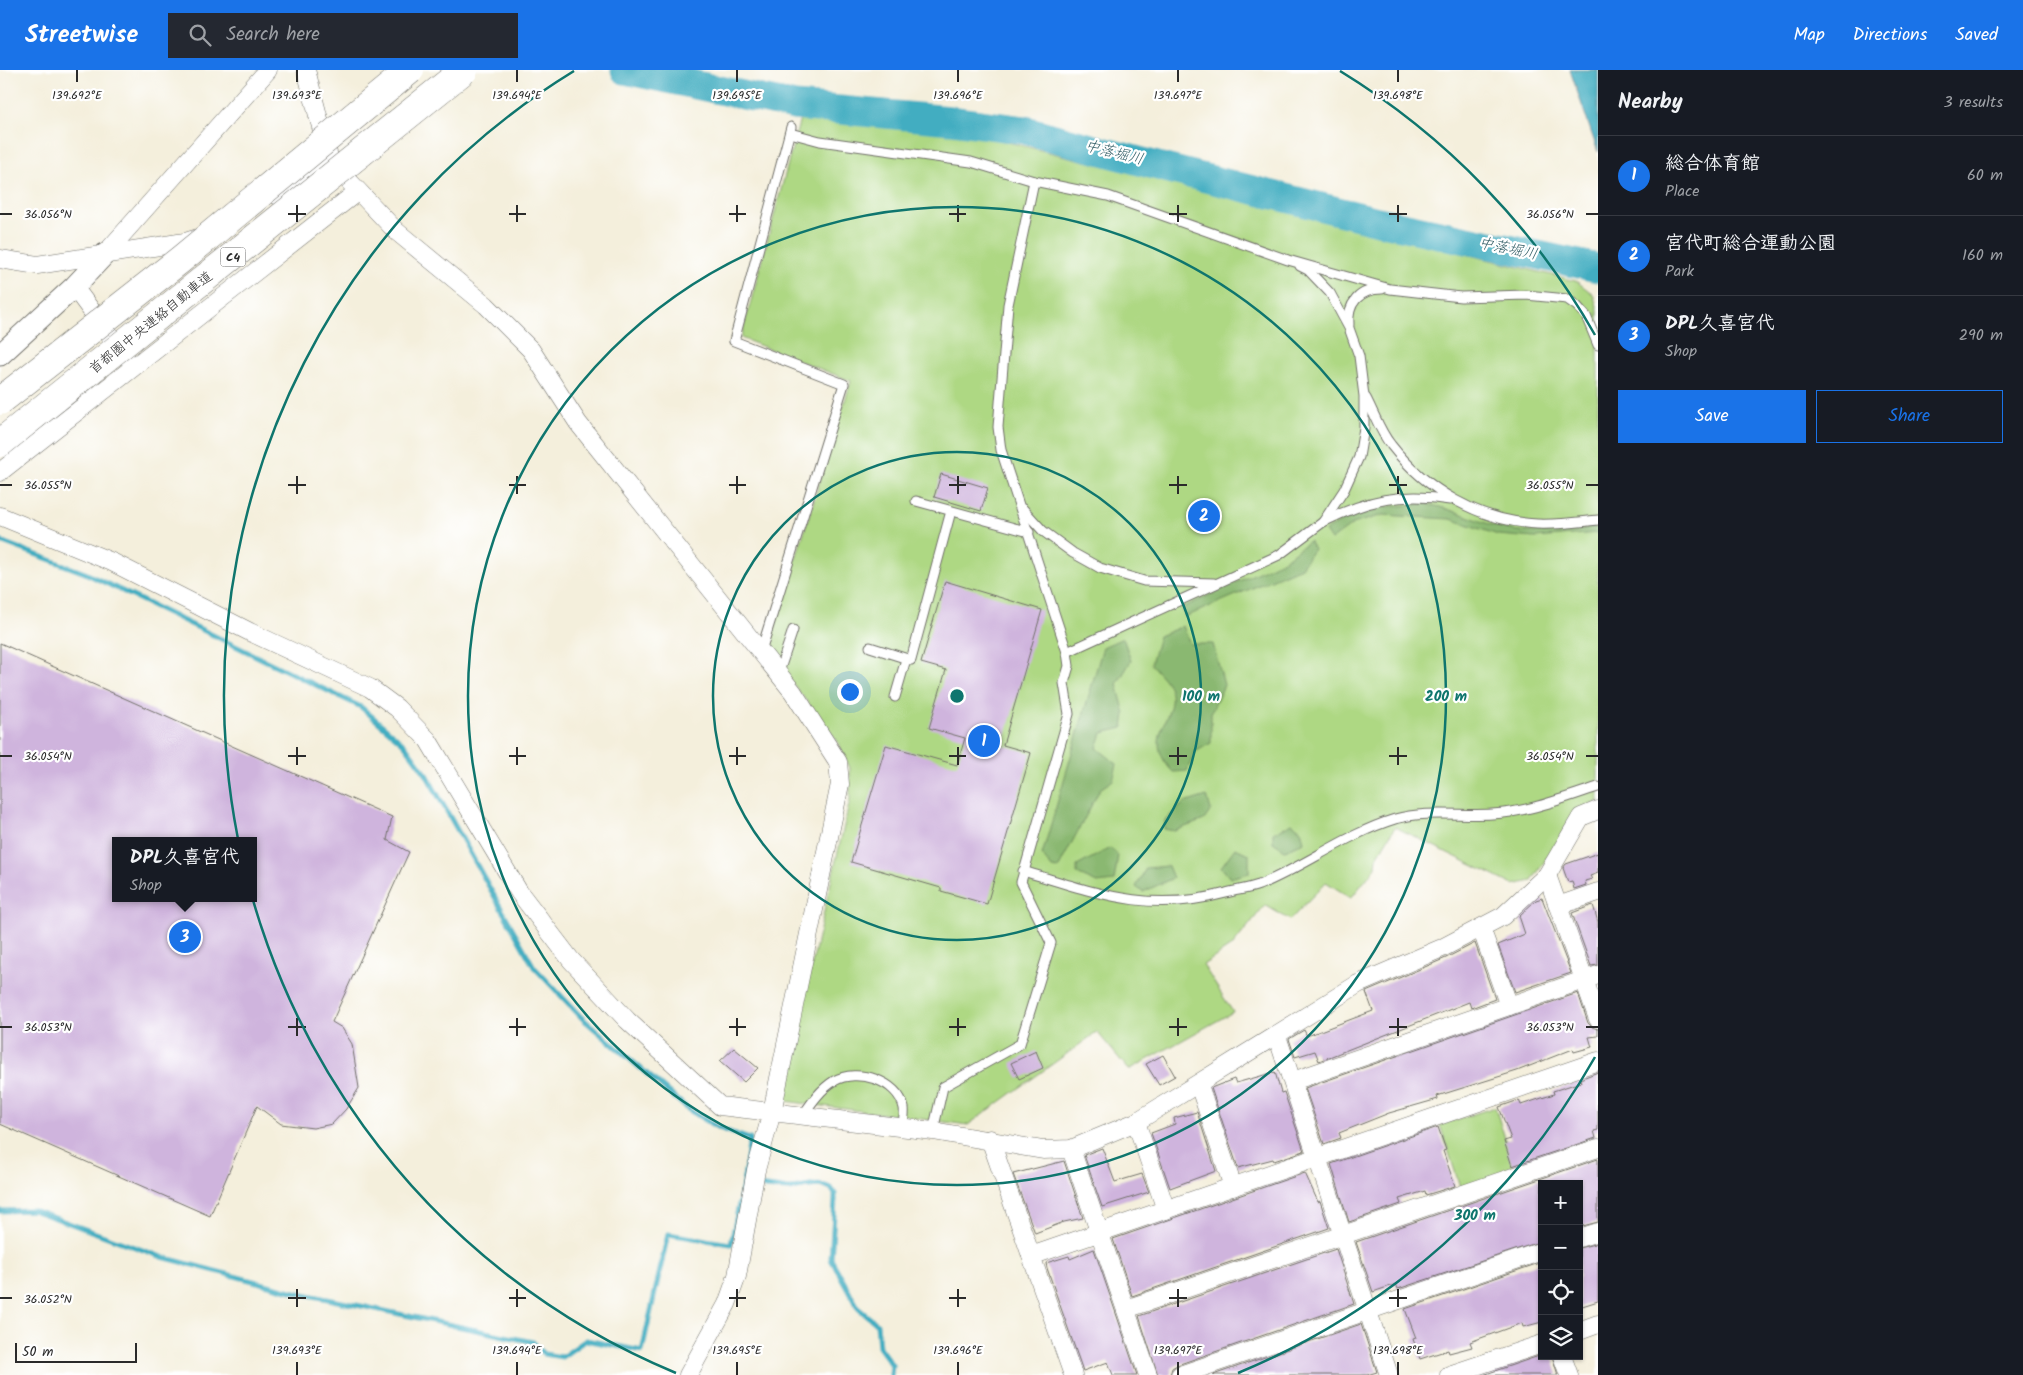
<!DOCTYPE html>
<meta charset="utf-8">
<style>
body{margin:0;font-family:Kalam,"Klee One",sans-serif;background:#242831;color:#f1f3f6}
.controls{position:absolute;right:15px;bottom:15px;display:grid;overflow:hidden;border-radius:0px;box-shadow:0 1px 4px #0004}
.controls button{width:45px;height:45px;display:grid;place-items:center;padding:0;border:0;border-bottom:1px solid #363941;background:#171b24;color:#f1f3f6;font:25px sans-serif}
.scale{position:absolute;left:15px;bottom:12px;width:122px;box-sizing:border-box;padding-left:5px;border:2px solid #2b2b2b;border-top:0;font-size:14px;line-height:18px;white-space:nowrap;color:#2b2b2b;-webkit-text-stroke:4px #fff;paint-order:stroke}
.you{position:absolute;left:849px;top:621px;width:18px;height:18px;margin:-12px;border:4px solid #fff;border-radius:50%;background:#1a73e8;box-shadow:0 0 0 8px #1a73e833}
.badge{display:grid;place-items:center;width:32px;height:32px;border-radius:50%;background:#1a73e8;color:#fff;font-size:16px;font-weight:700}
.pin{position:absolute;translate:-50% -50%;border:2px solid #fff;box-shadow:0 1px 5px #0006}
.popup{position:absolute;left:112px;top:767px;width:145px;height:65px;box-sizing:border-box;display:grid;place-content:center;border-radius:0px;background:#171b24;filter:drop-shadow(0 1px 4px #0005);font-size:16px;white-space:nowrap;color:#9ea1a6}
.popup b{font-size:19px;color:#f1f3f6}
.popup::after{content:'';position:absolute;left:50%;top:100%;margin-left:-10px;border:10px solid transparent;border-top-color:#171b24}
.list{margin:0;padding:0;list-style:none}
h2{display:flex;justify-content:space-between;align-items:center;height:65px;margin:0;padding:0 20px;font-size:21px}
h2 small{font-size:16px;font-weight:400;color:#9ea1a6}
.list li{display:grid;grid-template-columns:32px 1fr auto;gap:15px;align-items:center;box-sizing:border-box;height:80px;padding:0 20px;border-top:1px solid #363941}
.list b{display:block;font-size:19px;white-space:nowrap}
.list p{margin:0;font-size:16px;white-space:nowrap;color:#9ea1a6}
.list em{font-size:16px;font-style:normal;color:#9ea1a6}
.actions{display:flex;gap:10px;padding:15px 20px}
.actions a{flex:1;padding:11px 0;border:1px solid #1a73e8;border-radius:0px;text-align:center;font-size:18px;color:#1a73e8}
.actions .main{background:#1a73e8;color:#fff}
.icon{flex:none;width:28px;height:28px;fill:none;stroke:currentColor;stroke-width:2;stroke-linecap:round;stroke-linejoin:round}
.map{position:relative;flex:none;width:1598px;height:1305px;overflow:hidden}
header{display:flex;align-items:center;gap:30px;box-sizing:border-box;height:70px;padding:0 25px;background:#1a73e8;color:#fff}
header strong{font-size:24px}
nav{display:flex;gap:28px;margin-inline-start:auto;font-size:18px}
.search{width:350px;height:45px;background:#242831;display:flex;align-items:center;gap:12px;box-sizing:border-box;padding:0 18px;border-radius:0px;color:#9ea1a6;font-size:19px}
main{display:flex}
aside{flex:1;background:#171b24}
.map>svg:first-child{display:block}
</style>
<header>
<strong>Streetwise</strong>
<div class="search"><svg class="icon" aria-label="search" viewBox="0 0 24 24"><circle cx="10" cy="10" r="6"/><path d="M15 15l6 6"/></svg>Search here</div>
<nav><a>Map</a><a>Directions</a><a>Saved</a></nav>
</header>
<main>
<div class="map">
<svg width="1598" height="1305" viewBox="0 0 1598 1305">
<rect width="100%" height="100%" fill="#fff"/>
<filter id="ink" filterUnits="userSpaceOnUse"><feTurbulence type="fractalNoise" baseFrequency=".02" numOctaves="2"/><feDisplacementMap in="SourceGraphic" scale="10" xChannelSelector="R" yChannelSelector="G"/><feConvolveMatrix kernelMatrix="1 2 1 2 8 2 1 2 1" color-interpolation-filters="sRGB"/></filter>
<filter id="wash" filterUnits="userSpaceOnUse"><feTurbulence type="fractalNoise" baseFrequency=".0096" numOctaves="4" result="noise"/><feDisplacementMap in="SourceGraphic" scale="20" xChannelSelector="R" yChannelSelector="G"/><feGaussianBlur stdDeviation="1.12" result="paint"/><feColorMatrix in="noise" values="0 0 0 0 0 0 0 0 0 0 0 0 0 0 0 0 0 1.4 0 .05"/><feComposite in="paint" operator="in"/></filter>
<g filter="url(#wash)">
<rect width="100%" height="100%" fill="#f4efdc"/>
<g fill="#aed883" stroke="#6c8257">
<path d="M 800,49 L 987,67 L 1576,211 L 1593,224 L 1598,239 L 1598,732 L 1577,740 L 1532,811 L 1513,815 L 1395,757 L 1377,787 L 1376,797 L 1351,828 L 1326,812 L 1290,850 L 1265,835 L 1233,875 L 1203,895 L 1233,942 L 1129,1000 L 1097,962 L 968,1055 L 785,1031 L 782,1023 L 850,730 L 850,698 L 837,670 L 767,581 L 851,311 L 741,268 Z"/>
<path d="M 1495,1037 L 1516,1102 L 1461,1120 L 1440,1055 Z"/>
</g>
<g fill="#8ab871" stroke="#5a724e">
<path d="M 1425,434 C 1452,438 1472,449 1498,457 C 1530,466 1566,462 1598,457 L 1598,463 L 1535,468 L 1498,465 L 1451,449 L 1383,445 L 1353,454 L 1331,470 L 1325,461 L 1352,445 L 1383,437 Z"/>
<path d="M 1309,471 L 1314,479 L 1301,497 L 1185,547 L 1182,538 L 1284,490 Z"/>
<path d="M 1183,556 L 1190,574 L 1213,574 L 1224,615 L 1211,643 L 1211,673 L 1195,682 L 1187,701 L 1173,702 C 1139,666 1179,648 1170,619 C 1167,610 1156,601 1151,594 L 1159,566 Z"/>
<path d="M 1123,568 L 1131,591 L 1117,614 L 1125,644 L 1123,658 L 1102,663 L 1097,678 L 1117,694 L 1113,710 L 1100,719 L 1058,799 L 1052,798 L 1042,785 L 1103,577 Z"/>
<path d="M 1207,726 L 1211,740 L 1204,750 L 1174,761 L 1164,759 L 1165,750 L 1184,733 Z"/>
<path d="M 1292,753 L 1301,760 L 1304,772 L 1285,780 L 1273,772 L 1273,763 Z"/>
<path d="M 1110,778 L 1118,785 L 1114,811 L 1097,813 L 1077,804 L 1077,796 Z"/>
<path d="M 1235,778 L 1249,784 L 1249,803 L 1230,808 L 1221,797 Z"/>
<path d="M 1168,796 L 1173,808 L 1143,822 L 1136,817 L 1146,798 Z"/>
</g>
<path fill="#42adc1" stroke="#366c76" d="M 1570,0 L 1598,0 L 1598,82 Z"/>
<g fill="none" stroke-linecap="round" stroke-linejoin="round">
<g stroke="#42adc1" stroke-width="5">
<path d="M 0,471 L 85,503 L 361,637 L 404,674 L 426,704 L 534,897 L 582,948 L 689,1040 L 718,1058 L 750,1069 L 743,1114 C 758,1116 772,1118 788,1119 C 802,1119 818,1111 831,1118 L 835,1124 L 835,1130 L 831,1189 L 859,1239 L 877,1254 L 879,1277 L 892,1295 L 891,1305"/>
<path d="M 0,1141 L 33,1140 L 162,1187 L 299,1223 L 533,1272 L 544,1284 L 562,1287 L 586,1270 L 642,1281 L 668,1164 L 731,1174 L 743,1114"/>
</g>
<path stroke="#42adc1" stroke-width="29" d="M 625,0 L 795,36 L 951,50 L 1025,60 L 1165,98 L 1378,151 L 1598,198"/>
</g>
<g id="blocks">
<g fill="#cfb4dd" fill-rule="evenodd">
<path d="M 941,404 L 988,418 L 981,441 L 934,427 Z"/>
<path d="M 945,511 L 1042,540 L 1003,675 L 1031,683 L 987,834 L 941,821 L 941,818 L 851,792 L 886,675 L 957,695 L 965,668 L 929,658 L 946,600 L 921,593 Z"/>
<path d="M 0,573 L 392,747 L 387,770 L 409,782 L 332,952 L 342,958 L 352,974 L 359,1018 L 346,1039 L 332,1054 L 313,1058 L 281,1054 L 257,1036 L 210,1146 L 0,1054 ZM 116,771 L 254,771 L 254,828 L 116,828 Z"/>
<path d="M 1598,783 L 1598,803 L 1590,806 L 1592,809 L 1585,811 L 1586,815 L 1574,819 L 1572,811 L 1568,812 L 1563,798 L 1566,794 Z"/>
<path d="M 1542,828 L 1571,903 L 1515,922 L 1498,875 L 1525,864 L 1519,846 L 1536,830 Z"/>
<path d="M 1593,835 L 1598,852 L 1598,895 L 1591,896 L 1572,843 Z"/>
<path d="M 1475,873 L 1495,929 L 1471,938 L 1469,932 L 1319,991 L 1315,981 L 1295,987 L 1289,969 L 1304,960 L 1307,966 L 1373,941 L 1366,922 L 1446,888 Z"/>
<path d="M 1578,923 L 1588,953 L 1592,957 L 1598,959 L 1598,966 L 1589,967 L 1592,977 L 1574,982 L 1573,979 L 1517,1001 L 1437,1026 L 1438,1029 L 1389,1043 L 1339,1063 L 1341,1068 L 1324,1074 L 1305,1018 Z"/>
<path d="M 734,978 L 758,998 L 744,1012 L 720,991 Z"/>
<path d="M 1036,981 L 1043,998 L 1019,1009 L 1011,993 Z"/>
<path d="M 1163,985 L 1175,1006 L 1159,1015 L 1146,994 Z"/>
<path d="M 1275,1002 L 1281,1023 L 1284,1022 L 1304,1081 L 1274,1091 L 1273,1089 L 1238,1098 L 1211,1018 L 1234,1009 L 1236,1013 Z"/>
<path d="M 1598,1002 L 1598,1060 L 1594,1061 L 1596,1068 L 1512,1096 L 1504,1071 L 1511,1069 L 1499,1037 L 1519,1030 L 1521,1035 L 1554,1024 L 1553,1021 L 1581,1012 L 1580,1009 Z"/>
<path d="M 1197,1042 L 1216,1101 L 1170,1118 L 1151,1063 L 1175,1054 L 1174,1048 Z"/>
<path d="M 1438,1057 L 1446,1080 L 1443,1081 L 1455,1116 L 1426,1125 L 1425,1121 L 1399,1129 L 1401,1134 L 1349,1152 L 1331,1094 Z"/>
<path d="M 1102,1078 L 1115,1112 L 1142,1104 L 1149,1122 L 1102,1137 L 1084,1085 Z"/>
<path d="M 1598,1089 L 1598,1152 L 1579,1157 L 1579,1114 L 1542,1114 L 1542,1171 L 1398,1219 L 1396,1214 L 1373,1222 L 1356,1172 Z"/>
<path d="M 1064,1091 L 1083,1148 L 1064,1152 L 1035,1163 L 1013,1104 Z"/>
<path d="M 1305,1103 L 1318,1132 L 1320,1131 L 1329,1158 L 1132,1226 L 1113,1169 Z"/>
<path d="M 1598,1173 L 1598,1231 L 1579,1237 L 1579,1178 Z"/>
<path d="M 1094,1179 L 1137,1305 L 1113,1305 L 1108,1292 L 1083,1301 L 1047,1198 L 1046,1193 L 1069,1186 L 1070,1189 Z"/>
<path d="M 1336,1179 L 1354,1234 L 1177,1295 L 1172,1298 L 1170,1305 L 1158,1305 L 1139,1246 Z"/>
<path d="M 1542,1192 L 1542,1252 L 1523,1257 L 1522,1253 L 1470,1272 L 1472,1277 L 1449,1283 L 1448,1280 L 1420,1289 L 1413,1269 L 1416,1268 L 1405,1239 Z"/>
<path d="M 1361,1254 L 1377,1302 L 1367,1305 L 1213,1305 Z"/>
<path d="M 1542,1285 L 1552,1286 L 1558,1305 L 1483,1305 Z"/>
</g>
</g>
</g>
<g filter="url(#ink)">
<use href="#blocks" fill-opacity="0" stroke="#717069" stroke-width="1"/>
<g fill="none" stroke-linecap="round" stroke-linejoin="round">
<defs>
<g id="service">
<path d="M 790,63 L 820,71 L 971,92 L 1034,111 L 1108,126 L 1288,190 L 1390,219 L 1461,227 L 1526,225 L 1567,229 L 1577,236 L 1586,246 L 1598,275"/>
<path d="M 1349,255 C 1347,234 1359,219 1382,219"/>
<path d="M 1366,328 C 1374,343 1380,362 1391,375 C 1426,420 1479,451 1537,454 C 1557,455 1578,452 1598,450"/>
<path d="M 916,431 L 1029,462"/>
<path d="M 1023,439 L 1043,461 L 1073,483 L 1100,498 L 1144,511 L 1214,513"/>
<path d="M 1323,452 C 1366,430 1402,422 1450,430"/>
<path d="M 870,577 L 911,590 L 951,441"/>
<path d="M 761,581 L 844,314 L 734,271 L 791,57"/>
<path d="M 1067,582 L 1279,485 L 1323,452 L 1344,420 L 1359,387 L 1364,358 L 1364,326 L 1359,286 L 1349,258 L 1330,223 L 1308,200 L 1300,196"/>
<path d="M 778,605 L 793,560"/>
<path d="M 895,627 L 906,589"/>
<path d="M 1023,801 C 1097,823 1148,844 1226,823 C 1236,820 1248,819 1259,815 C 1306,796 1346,764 1395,749 C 1426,740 1461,746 1492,744 C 1529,742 1563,728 1598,717"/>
<path d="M 803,1045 C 812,1032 821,1019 834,1011 C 857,998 898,1010 904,1038 C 905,1043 903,1051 903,1057"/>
<path d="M 933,1061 L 943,1017 L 1020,974 L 1051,873 L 1021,812 L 1069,644 L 1064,613 L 1069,596 L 1067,582 L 1001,380 L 998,357 L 1008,235 L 1034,111"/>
</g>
<g id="minor">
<path d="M 306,0 L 330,91 L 396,161 L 486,235 L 531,280 L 578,353 L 793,622 L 838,692 L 840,714 L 772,1042 L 756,1100 L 737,1206 L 727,1234 L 688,1305"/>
<path d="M 276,125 L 330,91"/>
<path d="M 105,184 L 268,0"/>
<path d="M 0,189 L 37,195 L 185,172 L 201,167"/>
<path d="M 74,217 L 125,286"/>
<path d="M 0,402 L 357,122"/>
<path d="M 0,446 L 112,492 L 250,562 L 370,618 L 397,638 L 428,670 L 519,822 L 571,890 L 627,950 L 720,1036 L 933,1061 L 1043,1080 L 1071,1079 L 1136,1052 L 1358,914 L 1442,878 L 1503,846 L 1547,805 L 1581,747 L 1598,740"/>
<path d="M 1547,805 L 1598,949"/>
<path d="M 1558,836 L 1598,822"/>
<path d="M 1481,858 L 1509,936"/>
<path d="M 1277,966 L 1389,1305"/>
<path d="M 1293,1011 L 1598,905"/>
<path d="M 1199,1015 L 1233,1117"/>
<path d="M 1136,1052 L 1166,1140"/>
<path d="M 990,1069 L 1073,1305"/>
<path d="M 1071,1079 L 1148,1305"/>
<path d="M 1579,1168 L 1598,1162"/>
<path d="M 1031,1186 L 1598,991"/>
<path d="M 1126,1239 L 1598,1078"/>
<path d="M 1579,1261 L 1598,1254"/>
<path d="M 1562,1286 L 1569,1305"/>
<path d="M 1180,1305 L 1542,1181"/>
<path d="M 1449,1305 L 1542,1274"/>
</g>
<path id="tertiary" d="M 0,285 L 74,217 L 105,184"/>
</defs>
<use href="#service" stroke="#717069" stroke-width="11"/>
<use href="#minor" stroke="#717069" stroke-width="19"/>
<use href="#tertiary" stroke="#717069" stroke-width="23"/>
<use href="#service" stroke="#fff" stroke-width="9"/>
<use href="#minor" stroke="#fff" stroke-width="18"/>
<use href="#tertiary" stroke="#fff" stroke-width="21"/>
<defs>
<g id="motorway-bridge">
<path d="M 0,331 L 180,190 L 410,0"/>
<path d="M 0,373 L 464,0"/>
</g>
</defs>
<use href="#motorway-bridge" stroke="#717069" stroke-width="29" stroke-linecap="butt"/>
<use href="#motorway-bridge" stroke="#fff" stroke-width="28"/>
</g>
</g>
<path fill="none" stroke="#2b2b2b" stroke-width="2" d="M 77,0 L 77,12M 297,0 L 297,12M 517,0 L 517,12M 737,0 L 737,12M 958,0 L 958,12M 1178,0 L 1178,12M 1398,0 L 1398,12M 297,135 L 297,152M 517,135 L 517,152M 737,135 L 737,152M 958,135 L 958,152M 1178,135 L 1178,152M 1398,135 L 1398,152M 0,144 L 12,144M 288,144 L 306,144M 509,144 L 526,144M 729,144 L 746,144M 949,144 L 966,144M 1169,144 L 1187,144M 1389,144 L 1407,144M 1586,144 L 1598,144M 297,406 L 297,424M 517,406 L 517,424M 737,406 L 737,424M 958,406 L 958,424M 1178,406 L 1178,424M 1398,406 L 1398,424M 0,415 L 12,415M 288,415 L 306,415M 509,415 L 526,415M 729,415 L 746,415M 949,415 L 966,415M 1169,415 L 1187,415M 1389,415 L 1407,415M 1586,415 L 1598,415M 297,677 L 297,695M 517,677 L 517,695M 737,677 L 737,695M 958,677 L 958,695M 1178,677 L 1178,695M 1398,677 L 1398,695M 0,686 L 12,686M 288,686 L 306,686M 509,686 L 526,686M 729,686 L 746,686M 949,686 L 966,686M 1169,686 L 1187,686M 1389,686 L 1407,686M 1586,686 L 1598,686M 297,948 L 297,966M 517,948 L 517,966M 737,948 L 737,966M 958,948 L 958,966M 1178,948 L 1178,966M 1398,948 L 1398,966M 0,957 L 12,957M 288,957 L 306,957M 509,957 L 526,957M 729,957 L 746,957M 949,957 L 966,957M 1169,957 L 1187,957M 1389,957 L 1407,957M 1586,957 L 1598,957M 297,1219 L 297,1237M 517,1219 L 517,1237M 737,1219 L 737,1237M 958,1219 L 958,1237M 1178,1219 L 1178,1237M 1398,1219 L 1398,1237M 0,1228 L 12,1228M 288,1228 L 306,1228M 509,1228 L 526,1228M 729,1228 L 746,1228M 949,1228 L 966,1228M 1169,1228 L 1187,1228M 1389,1228 L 1407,1228M 297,1292 L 297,1305M 517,1292 L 517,1305M 737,1292 L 737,1305M 958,1292 L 958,1305M 1178,1292 L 1178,1305M 1398,1292 L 1398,1305"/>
<g fill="none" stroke="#0f766e" stroke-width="2.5">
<circle cx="957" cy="626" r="244"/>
<circle cx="957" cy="626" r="489"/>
<path d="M1595 987A733 733 0 0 1 1238 1303M676 1303A733 733 0 0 1 574 1M1340 1A733 733 0 0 1 1595 265"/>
</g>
<g text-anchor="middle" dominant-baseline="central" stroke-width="4.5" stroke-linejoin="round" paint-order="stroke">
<rect fill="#fff" stroke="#6b6b6b" stroke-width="1" x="220.5" y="177.5" width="25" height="19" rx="4"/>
<g font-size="12" font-weight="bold" fill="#2b2b2b">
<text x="233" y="187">C4</text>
</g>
<g font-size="14" fill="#2b2b2b" stroke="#fff">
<text transform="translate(151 253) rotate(-39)">首都圏中央連絡自動車道</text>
</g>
<g font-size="15" font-style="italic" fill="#345f67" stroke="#fff">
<text transform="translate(1114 83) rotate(14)">中落堀川</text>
<text transform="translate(1508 179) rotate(12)">中落堀川</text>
</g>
</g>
<g font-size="12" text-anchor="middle" fill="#2b2b2b" stroke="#fff" stroke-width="4.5" stroke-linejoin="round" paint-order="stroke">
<text x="77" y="29">139.692°E</text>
<text x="297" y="29">139.693°E</text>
<text x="517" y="29">139.694°E</text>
<text x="737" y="29">139.695°E</text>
<text x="958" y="29">139.696°E</text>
<text x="1178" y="29">139.697°E</text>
<text x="1398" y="29">139.698°E</text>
<text x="48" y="148">36.056°N</text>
<text x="1550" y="148">36.056°N</text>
<text x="48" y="419">36.055°N</text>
<text x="1550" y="419">36.055°N</text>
<text x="48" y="690">36.054°N</text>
<text x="1550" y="690">36.054°N</text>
<text x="48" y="961">36.053°N</text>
<text x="1550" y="961">36.053°N</text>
<text x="48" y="1233">36.052°N</text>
<text x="297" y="1284">139.693°E</text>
<text x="517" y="1284">139.694°E</text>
<text x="737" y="1284">139.695°E</text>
<text x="958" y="1284">139.696°E</text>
<text x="1178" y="1284">139.697°E</text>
<text x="1398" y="1284">139.698°E</text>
</g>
<circle cx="957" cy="626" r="8" fill="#0f766e" stroke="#fff" stroke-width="2.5"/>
<g font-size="15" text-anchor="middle" font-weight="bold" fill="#0f766e" stroke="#fff" stroke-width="4.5" stroke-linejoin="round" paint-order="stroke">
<text x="1201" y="631">100 m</text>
<text x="1446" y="631">200 m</text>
<text x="1475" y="1150">300 m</text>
</g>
</svg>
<div class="controls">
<button>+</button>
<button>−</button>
<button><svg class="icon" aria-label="locate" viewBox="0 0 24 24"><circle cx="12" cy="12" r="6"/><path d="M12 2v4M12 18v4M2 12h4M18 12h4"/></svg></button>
<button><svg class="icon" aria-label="layers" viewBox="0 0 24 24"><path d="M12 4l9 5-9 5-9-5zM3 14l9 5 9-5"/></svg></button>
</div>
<div class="scale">50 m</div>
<div class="you"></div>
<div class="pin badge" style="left:984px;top:671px">1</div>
<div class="pin badge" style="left:1204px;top:446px">2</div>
<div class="pin badge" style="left:185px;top:867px">3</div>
<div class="popup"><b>DPL久喜宮代</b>Shop</div>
</div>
<aside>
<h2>Nearby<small>3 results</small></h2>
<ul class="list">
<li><span class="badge">1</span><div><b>総合体育館</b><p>Place</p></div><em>60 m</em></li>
<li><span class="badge">2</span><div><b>宮代町総合運動公園</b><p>Park</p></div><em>160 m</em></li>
<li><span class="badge">3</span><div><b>DPL久喜宮代</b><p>Shop</p></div><em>290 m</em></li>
</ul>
<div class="actions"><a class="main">Save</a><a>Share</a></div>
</aside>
</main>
